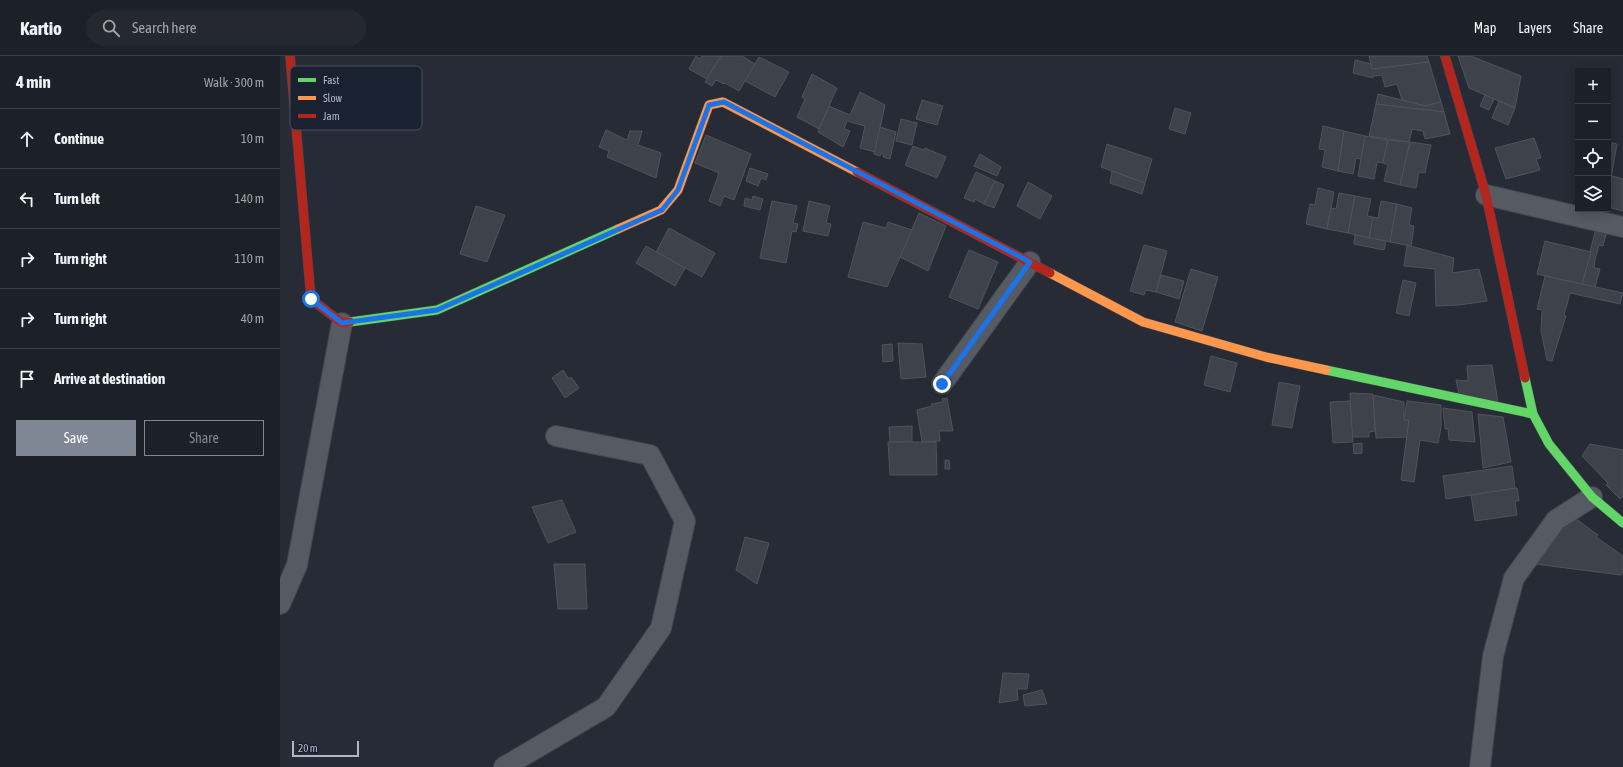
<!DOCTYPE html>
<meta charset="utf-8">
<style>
body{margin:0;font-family:"Asap Condensed",sans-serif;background:#252830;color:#f1f3f6}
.controls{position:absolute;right:12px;top:12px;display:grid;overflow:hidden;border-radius:0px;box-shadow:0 2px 10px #0003}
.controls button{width:36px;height:36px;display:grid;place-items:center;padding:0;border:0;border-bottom:1px solid #3a3e45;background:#1c2028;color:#f1f3f6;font:20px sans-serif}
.scale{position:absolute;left:12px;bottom:10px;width:67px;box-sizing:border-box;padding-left:4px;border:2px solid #afb7c7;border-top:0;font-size:11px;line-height:14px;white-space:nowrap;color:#afb7c7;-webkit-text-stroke:3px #1a2130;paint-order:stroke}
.stop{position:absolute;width:12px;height:12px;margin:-9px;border:3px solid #1a73e8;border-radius:50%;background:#fff}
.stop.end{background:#1a73e8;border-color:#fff;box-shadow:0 1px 4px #0008}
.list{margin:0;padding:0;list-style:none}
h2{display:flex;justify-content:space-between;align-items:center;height:52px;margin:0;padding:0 16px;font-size:17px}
h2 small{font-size:13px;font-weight:400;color:#a0a3a8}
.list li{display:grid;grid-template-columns:26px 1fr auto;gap:12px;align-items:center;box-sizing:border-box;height:60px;padding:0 16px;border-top:1px solid #3a3e45}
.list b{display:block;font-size:15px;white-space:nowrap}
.list em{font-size:13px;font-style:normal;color:#a0a3a8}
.actions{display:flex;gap:8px;padding:12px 16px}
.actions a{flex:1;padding:9px 0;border:1px solid #7f8694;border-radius:0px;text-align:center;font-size:14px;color:#7f8694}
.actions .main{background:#7f8694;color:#fff}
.icon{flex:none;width:22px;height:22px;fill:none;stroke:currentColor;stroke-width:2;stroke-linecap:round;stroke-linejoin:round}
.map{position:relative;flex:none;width:1343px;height:711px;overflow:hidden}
header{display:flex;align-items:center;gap:24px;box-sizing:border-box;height:56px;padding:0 20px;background:#1c2028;border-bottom:1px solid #3a3e45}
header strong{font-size:19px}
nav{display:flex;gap:22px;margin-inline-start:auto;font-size:14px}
.search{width:280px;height:36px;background:#252830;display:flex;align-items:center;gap:10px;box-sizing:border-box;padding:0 14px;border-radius:22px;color:#a0a3a8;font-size:15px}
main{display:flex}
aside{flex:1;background:#1c2028}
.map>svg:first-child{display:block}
</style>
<header>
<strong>Kartio</strong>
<div class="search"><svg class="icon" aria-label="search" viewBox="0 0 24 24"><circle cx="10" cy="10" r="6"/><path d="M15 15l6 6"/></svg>Search here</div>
<nav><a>Map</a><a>Layers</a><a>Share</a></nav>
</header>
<main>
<aside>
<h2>4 min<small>Walk · 300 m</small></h2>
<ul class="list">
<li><svg class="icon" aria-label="ahead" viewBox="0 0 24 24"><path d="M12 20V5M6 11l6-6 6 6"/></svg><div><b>Continue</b></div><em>10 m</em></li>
<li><svg class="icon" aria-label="left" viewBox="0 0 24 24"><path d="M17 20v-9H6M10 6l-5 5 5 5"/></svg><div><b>Turn left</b></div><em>140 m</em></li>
<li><svg class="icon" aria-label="right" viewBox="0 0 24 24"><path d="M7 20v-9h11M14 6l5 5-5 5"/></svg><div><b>Turn right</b></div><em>110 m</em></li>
<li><svg class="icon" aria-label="right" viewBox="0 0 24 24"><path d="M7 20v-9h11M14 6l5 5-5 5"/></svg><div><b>Turn right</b></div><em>40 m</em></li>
<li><svg class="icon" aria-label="arrive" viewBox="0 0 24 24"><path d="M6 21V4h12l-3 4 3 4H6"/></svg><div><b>Arrive at destination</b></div></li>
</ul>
<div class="actions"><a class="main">Save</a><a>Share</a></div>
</aside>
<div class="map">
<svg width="1343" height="711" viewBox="0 0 1343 711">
<rect width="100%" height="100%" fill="#262b35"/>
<g fill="#3e424b" stroke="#4e535d">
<path d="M 416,0 L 420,3 L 422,0 L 441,0 L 427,23 L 409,13 Z"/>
<path d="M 441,0 L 462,0 L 475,8 L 459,35 L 445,27 L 444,28 L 436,24 L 432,30 L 425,26 Z"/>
<path d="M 1089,0 L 1147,0 L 1149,6 L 1092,13 Z"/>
<path d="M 1178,0 L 1191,0 L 1241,20 L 1235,52 L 1189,32 Z"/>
<path d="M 479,1 L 509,16 L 495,41 L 465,25 Z"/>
<path d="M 1075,4 L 1091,8 L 1092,13 L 1149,6 L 1161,46 L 1145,50 L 1122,44 L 1117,28 L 1105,31 L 1102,19 L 1093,20 L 1093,22 L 1073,17 Z"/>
<path d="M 532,18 L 557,32 L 539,73 L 517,61 L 525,43 L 522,41 Z"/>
<path d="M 580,36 L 605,49 L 595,96 L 580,92 L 585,70 L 567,65 L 564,73 L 570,75 L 563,91 L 538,76 L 549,50 L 570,59 Z"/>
<path d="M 1098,38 L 1145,50 L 1161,46 L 1164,56 L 1096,48 Z"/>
<path d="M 1205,39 L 1214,43 L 1209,54 L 1200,50 Z"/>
<path d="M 642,44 L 663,50 L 657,69 L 636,63 Z"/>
<path d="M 1219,45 L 1235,52 L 1228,69 L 1212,62 Z"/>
<path d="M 1096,48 L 1164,56 L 1170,78 L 1145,83 L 1143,75 L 1132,73 L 1129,86 L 1089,80 Z"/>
<path d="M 895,52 L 911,57 L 905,78 L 889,73 Z"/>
<path d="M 621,63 L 637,67 L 632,89 L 616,85 Z"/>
<path d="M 1043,70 L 1064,75 L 1058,115 L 1042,111 L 1045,94 L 1039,93 Z"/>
<path d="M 600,71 L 616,76 L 610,103 L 603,101 L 604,99 L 601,97 L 600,100 L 594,98 Z"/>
<path d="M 326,74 L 347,84 L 350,75 L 362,75 L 358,89 L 381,97 L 376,122 L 327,101 L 329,95 L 319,91 Z"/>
<path d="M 1064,75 L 1085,80 L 1081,103 L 1076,102 L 1073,118 L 1058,115 Z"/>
<path d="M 426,79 L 471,98 L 454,144 L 444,140 L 440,150 L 429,145 L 439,117 L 415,107 Z"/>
<path d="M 1085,80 L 1108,84 L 1103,107 L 1097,106 L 1094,123 L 1078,120 Z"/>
<path d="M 1254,82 L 1261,102 L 1256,103 L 1260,114 L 1226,123 L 1215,92 Z"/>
<path d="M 1108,84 L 1130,86 L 1120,129 L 1104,125 L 1108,109 L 1103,107 Z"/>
<path d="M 1130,86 L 1151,89 L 1145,117 L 1139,116 L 1136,132 L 1120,129 Z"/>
<path d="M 1328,86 L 1337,88 L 1329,134 L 1328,134 Z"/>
<path d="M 827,88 L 872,103 L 865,127 L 821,111 Z"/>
<path d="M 633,90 L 644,94 L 645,92 L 666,101 L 657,122 L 625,109 Z"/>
<path d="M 700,98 L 721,111 L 717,120 L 694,110 Z"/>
<path d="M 470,112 L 488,118 L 486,124 L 481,122 L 478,130 L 466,125 Z"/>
<path d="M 832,115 L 865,127 L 862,138 L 830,127 Z"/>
<path d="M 696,116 L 715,125 L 704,148 L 695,143 L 694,146 L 684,142 Z"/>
<path d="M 1332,120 L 1343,123 L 1343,155 L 1328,151 L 1328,141 Z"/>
<path d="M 715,125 L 724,129 L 714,152 L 704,148 Z"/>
<path d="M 748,126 L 772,140 L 760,163 L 737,150 Z"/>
<path d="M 1038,132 L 1054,136 L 1047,173 L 1026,168 L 1030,148 L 1035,149 Z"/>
<path d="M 1059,137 L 1075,140 L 1068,177 L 1047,173 L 1051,152 L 1056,153 Z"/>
<path d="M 473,140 L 483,143 L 480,154 L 464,150 L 465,142 L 472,144 Z"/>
<path d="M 1075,140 L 1091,143 L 1087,160 L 1093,161 L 1089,182 L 1068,177 Z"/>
<path d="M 492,145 L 517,150 L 513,167 L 518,168 L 516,176 L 512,175 L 506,207 L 480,202 Z"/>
<path d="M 529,145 L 550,150 L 546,167 L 551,168 L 548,180 L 523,175 Z"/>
<path d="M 1101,145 L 1117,148 L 1110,186 L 1089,182 L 1093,161 L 1098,162 Z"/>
<path d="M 1117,148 L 1132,152 L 1129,169 L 1134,170 L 1131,190 L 1110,186 Z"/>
<path d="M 196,150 L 225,159 L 207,206 L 180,198 Z"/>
<path d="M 639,157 L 666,170 L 648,215 L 620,201 Z"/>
<path d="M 583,166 L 606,172 L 608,166 L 632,174 L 607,231 L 568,221 Z"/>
<path d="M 1317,168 L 1328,171 L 1323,190 L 1319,189 L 1315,204 L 1314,212 L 1320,213 L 1315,231 L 1302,228 Z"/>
<path d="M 389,172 L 435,197 L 422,221 L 376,196 Z"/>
<path d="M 1075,179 L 1106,185 L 1104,194 L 1074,188 Z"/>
<path d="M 1265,185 L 1311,196 L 1302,228 L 1257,218 Z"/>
<path d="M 864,189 L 887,195 L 876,236 L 866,234 L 864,239 L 850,235 Z"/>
<path d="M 1127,189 L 1174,202 L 1172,217 L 1199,213 L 1207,245 L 1179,249 L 1156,250 L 1155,213 L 1124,210 Z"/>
<path d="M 366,190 L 405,212 L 395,230 L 356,207 Z"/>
<path d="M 689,194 L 718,206 L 698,253 L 669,241 Z"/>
<path d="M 911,213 L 938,221 L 922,275 L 895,266 Z"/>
<path d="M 881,219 L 904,225 L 899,243 L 876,236 Z"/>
<path d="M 1265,220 L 1343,237 L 1340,248 L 1290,237 L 1284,259 L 1286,260 L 1272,305 L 1267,304 L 1261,275 L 1262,254 L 1257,253 Z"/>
<path d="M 1123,224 L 1136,227 L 1129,260 L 1116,257 Z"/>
<path d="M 618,287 L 642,288 L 646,321 L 621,323 Z"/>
<path d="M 612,288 L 613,305 L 603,306 L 602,289 Z"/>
<path d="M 931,300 L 957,307 L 950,336 L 924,329 Z"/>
<path d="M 1212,309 L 1218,347 L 1179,338 L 1176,324 L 1188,325 L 1187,310 Z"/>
<path d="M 283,314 L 289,323 L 291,321 L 299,332 L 285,342 L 272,322 Z"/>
<path d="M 999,326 L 1020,330 L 1012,372 L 992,369 Z"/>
<path d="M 1070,337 L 1093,338 L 1095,375 L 1089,376 L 1089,381 L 1072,381 Z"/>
<path d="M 1093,339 L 1124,346 L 1124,364 L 1129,364 L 1127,381 L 1096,382 Z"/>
<path d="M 667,342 L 673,375 L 659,375 L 660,385 L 642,386 L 637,354 L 652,350 L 651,348 L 663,346 L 662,343 Z"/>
<path d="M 1070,345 L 1073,386 L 1053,387 L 1050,346 Z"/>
<path d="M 1127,345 L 1161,349 L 1161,371 L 1158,387 L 1140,384 L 1134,426 L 1121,424 L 1129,364 L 1124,364 Z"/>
<path d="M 1163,352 L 1192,356 L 1195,386 L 1169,384 L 1168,373 L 1165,373 Z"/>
<path d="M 1198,358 L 1223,361 L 1231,406 L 1203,412 Z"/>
<path d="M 632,370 L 632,386 L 610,386 L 609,371 Z"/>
<path d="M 608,386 L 656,386 L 657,419 L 610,419 Z"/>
<path d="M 1082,387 L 1082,397 L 1074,398 L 1073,388 Z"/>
<path d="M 1310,388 L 1343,394 L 1343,440 L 1340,443 L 1326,429 L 1328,427 L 1302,400 Z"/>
<path d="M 665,404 L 669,404 L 670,413 L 665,413 Z"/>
<path d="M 1232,410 L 1235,432 L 1166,443 L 1163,420 Z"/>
<path d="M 1237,432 L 1239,445 L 1235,445 L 1237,459 L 1195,465 L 1191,439 Z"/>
<path d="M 282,444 L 296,476 L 268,487 L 252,451 Z"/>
<path d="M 1292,460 L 1318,479 L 1316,481 L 1343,500 L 1343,516 L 1341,519 L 1255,508 Z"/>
<path d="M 465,481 L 489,487 L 477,528 L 456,514 Z"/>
<path d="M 274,508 L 305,508 L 307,553 L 278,553 Z"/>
<path d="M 723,617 L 749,618 L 747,633 L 737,633 L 738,644 L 719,647 Z"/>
<path d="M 762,634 L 767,648 L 745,650 L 743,639 Z"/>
</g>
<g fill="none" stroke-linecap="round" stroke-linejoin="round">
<defs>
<g id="street">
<path d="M 1206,139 L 1343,171"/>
<path d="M 662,328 L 750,206"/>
<path d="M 0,548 L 17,509 L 62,267"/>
<path d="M 224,711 L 326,651 L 381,572 L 405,465 L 370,399 L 276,380"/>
<path d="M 1200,711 L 1213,600 L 1234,522 L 1276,464 L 1312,441"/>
</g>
<g id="fast">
<path d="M 70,266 L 157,254 L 338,173"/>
<path d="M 1046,314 L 1253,358"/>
<path d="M 1245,322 L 1253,358 L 1269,388 L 1312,441 L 1343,467"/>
</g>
<g id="slow">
<path d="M 338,173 L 381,154 L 398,134 L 429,49 L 443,46 L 577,116"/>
<path d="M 770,217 L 863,266 L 986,301 L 1046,314"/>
</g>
<g id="jam">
<path d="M 10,0 L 31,243 L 62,267 L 70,266"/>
<path d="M 1165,0 L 1206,139 L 1245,322"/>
<path d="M 577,116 L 770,217"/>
</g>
</defs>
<use href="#street" stroke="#42464e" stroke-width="22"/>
<use href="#fast" stroke="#42464e" stroke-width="10"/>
<use href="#slow" stroke="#42464e" stroke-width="10"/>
<use href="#jam" stroke="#42464e" stroke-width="10"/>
<use href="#street" stroke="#565a63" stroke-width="20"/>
<use href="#fast" stroke="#63d668" stroke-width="9"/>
<use href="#slow" stroke="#ff974d" stroke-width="9"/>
<use href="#jam" stroke="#b3261e" stroke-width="9"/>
</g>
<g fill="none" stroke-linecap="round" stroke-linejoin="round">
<path stroke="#1a73e8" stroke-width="5" d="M 31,243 L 62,267 L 157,254 L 382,154 L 398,134 L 429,49 L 444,46 L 750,206 L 662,328"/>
</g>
<rect x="10" y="10" width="132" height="64" rx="6" fill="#1a2130" stroke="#474e5d" stroke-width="1"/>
<rect x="18" y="22" width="18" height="4" fill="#63d668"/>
<rect x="18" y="40" width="18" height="4" fill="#ff974d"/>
<rect x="18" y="58" width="18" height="4" fill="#b3261e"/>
<g font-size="11" fill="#afb7c7">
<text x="43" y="28">Fast</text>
<text x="43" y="46">Slow</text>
<text x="43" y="64">Jam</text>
</g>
</svg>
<div class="controls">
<button>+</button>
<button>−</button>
<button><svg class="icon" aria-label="locate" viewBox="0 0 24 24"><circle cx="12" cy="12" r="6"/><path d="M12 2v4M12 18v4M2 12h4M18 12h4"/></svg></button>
<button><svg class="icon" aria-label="layers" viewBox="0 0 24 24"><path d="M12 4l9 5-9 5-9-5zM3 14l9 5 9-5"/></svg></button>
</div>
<div class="scale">20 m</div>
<div class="stop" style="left:31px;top:243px"></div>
<div class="stop end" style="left:662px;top:328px"></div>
</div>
</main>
